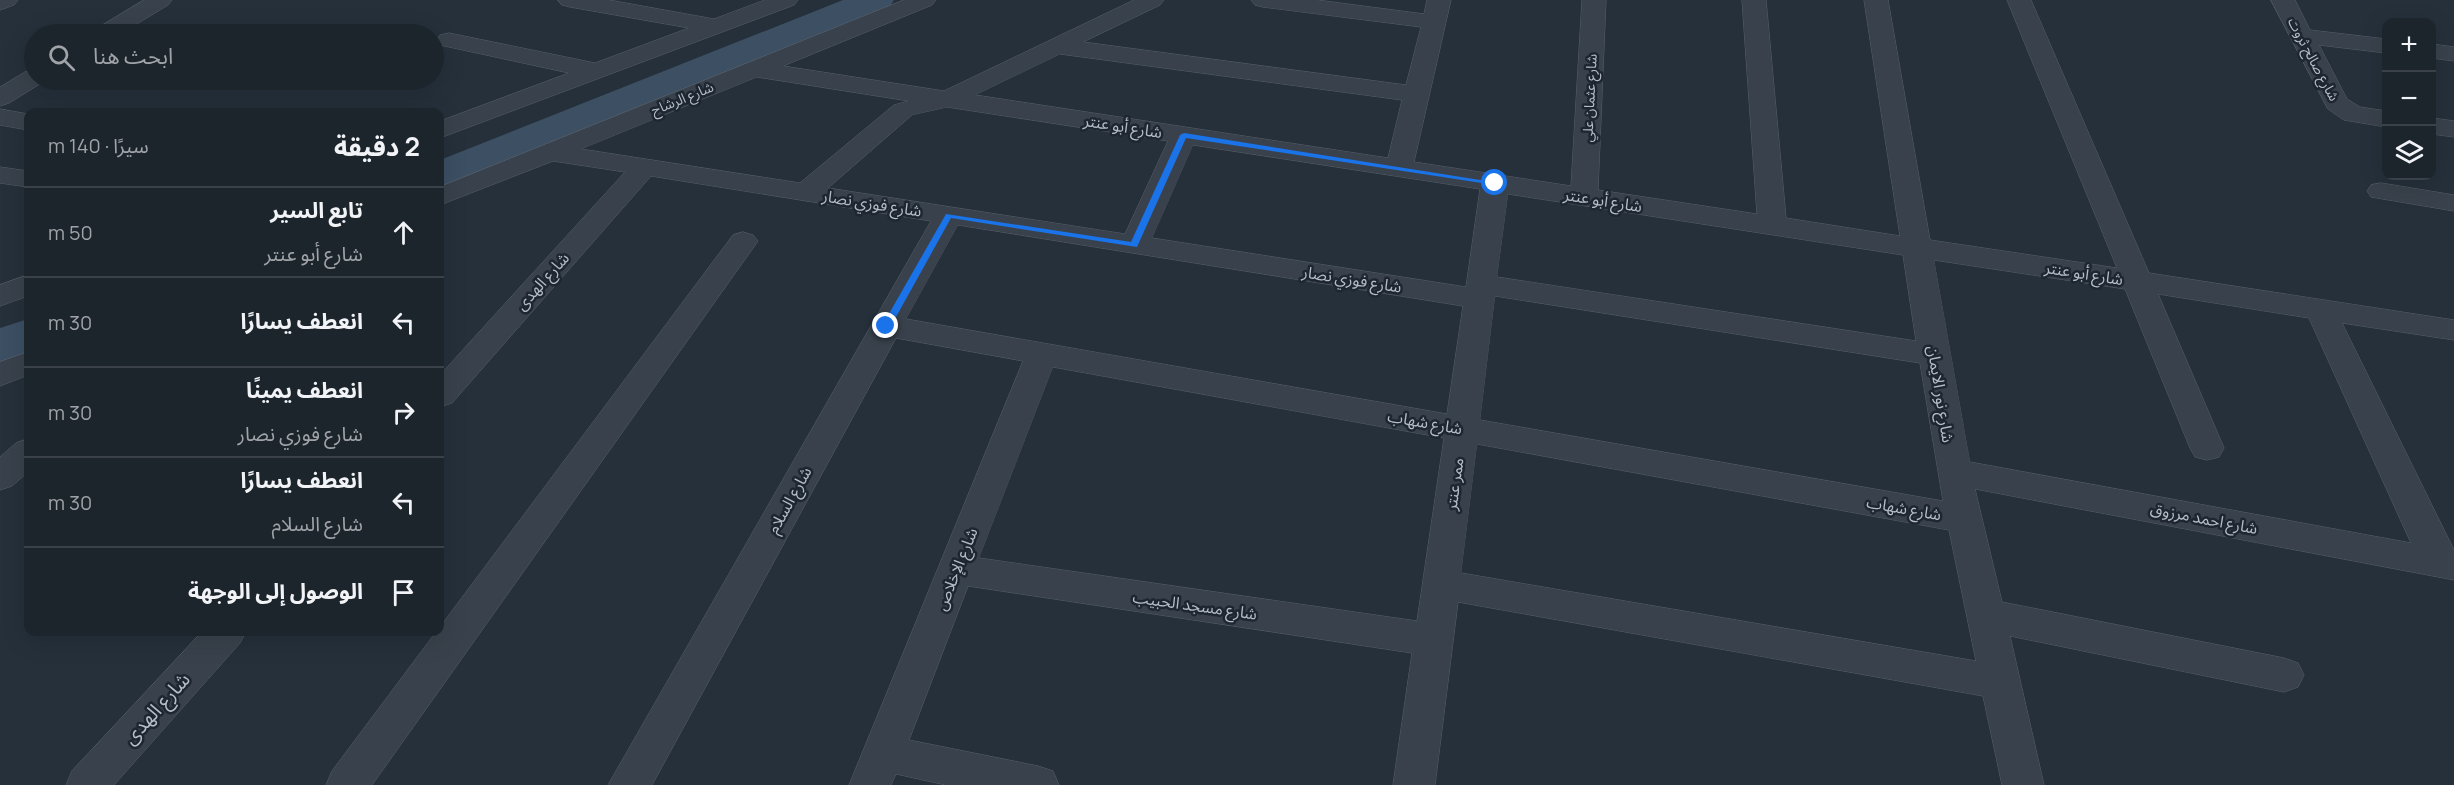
<!DOCTYPE html>
<html lang="ar">
<meta charset="utf-8">
<style>
body{margin:0;font-family:Manrope,"Noto Sans Arabic",sans-serif;background:#293038;color:#f1f3f6;direction:rtl}
.controls{position:absolute;right:18px;top:18px;display:grid;overflow:hidden;border-radius:12px;box-shadow:0 6px 24px #0002}
.controls button{width:54px;height:54px;display:grid;place-items:center;padding:0;border:0;border-bottom:2px solid #3a4148;background:#1c242c;color:#f1f3f6;font:30px sans-serif}
.stop{position:absolute;width:18px;height:18px;margin:-14px;border:4px solid #1a73e8;border-radius:50%;background:#fff}
.stop.end{background:#1a73e8;border-color:#fff;box-shadow:0 2px 6px #0008}
.list{margin:0;padding:0;list-style:none}
h2{display:flex;justify-content:space-between;align-items:center;height:78px;margin:0;padding:0 24px;font-size:26px}
h2 small{font-size:20px;font-weight:400;color:#a0a4a9}
.list li{display:grid;grid-template-columns:39px 1fr auto;gap:18px;align-items:center;box-sizing:border-box;height:90px;padding:0 24px;border-top:2px solid #3a4148}
.list b{display:block;font-size:22px;white-space:nowrap}
.list p{margin:0;font-size:20px;white-space:nowrap;color:#a0a4a9}
.list em{font-size:20px;font-style:normal;color:#a0a4a9}
.icon{flex:none;width:33px;height:33px;fill:none;stroke:currentColor;stroke-width:2;stroke-linecap:round;stroke-linejoin:round}
.map{position:relative;flex:none;width:2454px;height:785px;overflow:hidden;direction:ltr}
.search{position:absolute;background:#1c242c;box-shadow:0 6px 24px #0002;left:24px;top:24px;width:420px;height:66px;display:flex;align-items:center;gap:15px;box-sizing:border-box;padding:0 21px;border-radius:33px;color:#a0a4a9;font-size:22px}
.panel{position:absolute;background:#1c242c;box-shadow:0 6px 24px #0002;left:24px;top:108px;width:420px;height:528px;border-radius:12px;direction:rtl}
.map>svg:first-child{display:block}
</style>
<div class="map">
<svg width="2454" height="785" viewBox="0 0 2454 785">
<rect width="100%" height="100%" fill="#25303b"/>
<g fill="none" stroke-linecap="round" stroke-linejoin="round">
<g fill="#3c4f63" fill-rule="evenodd">
<path d="M 843,0 L 894,0 L 889,8 L 455,184 L 440,188 L 440,160 Z"/>
<path d="M 28,319 L 28,355 L 0,364 L 0,328 Z"/>
</g>
<defs>
<g id="minor">
<path d="M 0,0 L 18,0 L 14,5 L 0,10 Z"/>
<path d="M 144,0 L 172,0 L 168,5 L 120,34 L 92,34 L 96,29 Z"/>
<path d="M 558,0 L 609,0 L 714,19 L 765,0 L 798,0 L 794,5 L 440,138 L 440,121 L 569,73 L 440,45 L 437,40 L 440,35 L 449,33 L 595,63 L 689,28 L 570,7 L 562,5 Z"/>
<path d="M 904,0 L 936,0 L 932,5 L 783,66 L 944,91 L 1134,0 L 1164,0 L 1160,5 L 1083,42 L 1406,85 L 1421,27 L 1263,7 L 1255,5 L 1251,0 L 1317,0 L 1424,14 L 1427,0 L 1451,0 L 1414,162 L 1571,186 L 1582,0 L 1606,0 L 1598,190 L 1757,214 L 1742,0 L 1766,0 L 1786,218 L 1900,236 L 1864,0 L 1888,0 L 1930,240 L 2117,268 L 2007,0 L 2031,0 L 2149,273 L 2454,320 L 2454,340 L 2342,323 L 2454,550 L 2454,580 L 1975,489 L 2002,602 L 2284,658 L 2298,663 L 2304,675 L 2298,687 L 2284,692 L 2010,636 L 2044,785 L 2002,785 L 1983,696 L 1458,602 L 1435,785 L 1393,785 L 1412,653 L 968,586 L 909,740 L 1038,766 L 1053,771 L 1059,785 L 946,785 L 896,774 L 891,785 L 849,785 L 1023,361 L 896,338 L 652,785 L 608,785 L 931,221 L 651,176 L 452,403 L 440,407 L 440,375 L 625,172 L 553,161 L 440,205 L 440,187 ZM 1060,54 L 1402,100 L 1388,158 L 975,95 ZM 757,77 L 909,101 L 894,105 L 800,183 L 581,149 ZM 947,107 L 1168,141 L 1125,234 L 828,188 L 912,115 ZM 1193,145 L 1480,189 L 1466,287 L 1152,238 ZM 1508,194 L 1903,255 L 1916,341 L 1497,277 ZM 958,225 L 1463,306 L 1447,414 L 906,319 ZM 1934,260 L 2125,289 L 2190,448 L 2195,457 L 2207,460 L 2219,457 L 2224,448 L 2158,294 L 2309,318 L 2411,543 L 1970,462 ZM 1495,296 L 1920,363 L 1943,501 L 1480,420 ZM 1053,367 L 1444,438 L 1417,621 L 979,558 ZM 1477,444 L 1949,530 L 1976,661 L 1461,573 Z"/>
<path d="M 2271,0 L 2295,0 L 2310,30 L 2386,39 L 2386,53 L 2319,45 L 2347,99 L 2360,107 L 2386,111 L 2386,127 L 2344,120 L 2328,109 Z"/>
<path d="M 2432,44 L 2454,47 L 2454,61 L 2432,58 Z"/>
<path d="M 34,69 L 34,80 L 45,80 L 43,82 L 9,103 L 0,106 L 0,87 L 25,72 Z"/>
<path d="M 0,109 L 28,114 L 28,130 L 0,125 Z"/>
<path d="M 2432,118 L 2454,121 L 2454,137 L 2432,134 Z"/>
<path d="M 0,167 L 28,171 L 28,187 L 0,183 Z"/>
<path d="M 2381,183 L 2454,195 L 2454,211 L 2371,197 L 2367,191 L 2371,185 Z"/>
<path d="M 743,232 L 753,235 L 758,241 L 372,785 L 326,785 L 332,771 L 436,632 L 440,632 L 440,627 L 733,235 Z"/>
<path d="M 28,275 L 28,296 L 0,306 L 0,285 Z"/>
<path d="M 28,352 L 28,375 L 0,386 L 0,362 Z"/>
<path d="M 28,439 L 28,472 L 12,486 L 0,490 L 0,457 L 16,443 Z"/>
<path d="M 202,632 L 246,632 L 240,643 L 114,785 L 66,785 L 72,771 Z"/>
</g>
</defs>
<use href="#minor" stroke="#57606a" stroke-width="1"/>
<use href="#minor" fill="#39424c" fill-rule="evenodd"/>
</g>
<path fill="#1a73e8" d="M 1184,133 L 1499,183 L 1495,185 L 1186,138 L 1137,247 L 951,218 L 891,326 L 883,328 L 882,326 L 946,214 L 1131,242 L 1180,135 Z"/>
<g text-anchor="middle" dominant-baseline="central" stroke-width="5" stroke-linejoin="round" paint-order="stroke">
<g font-size="14" fill="#b5bdc7" stroke="#1e2731">
<text transform="translate(2314 59) rotate(62)">شارع صالح ثروت</text>
<text transform="translate(682 98) rotate(-22)">شارع الرشاح</text>
<text transform="translate(1589 98) rotate(-87)">شارع عثمان علي</text>
</g>
<g font-size="16" fill="#b5bdc7" stroke="#1e2731">
<text transform="translate(1123 126) rotate(9)">شارع أبو عنتر</text>
<text transform="translate(1603 200) rotate(9)">شارع أبو عنتر</text>
<text transform="translate(872 203) rotate(9)">شارع فوزي نصار</text>
<text transform="translate(2084 273) rotate(9)">شارع أبو عنتر</text>
<text transform="translate(1352 279) rotate(9)">شارع فوزي نصار</text>
<text transform="translate(542 281) rotate(-48)">شارع الهدى</text>
<text transform="translate(1941 394) rotate(81)">شارع نور الايمان</text>
<text transform="translate(1425 422) rotate(10)">شارع شهاب</text>
<text transform="translate(1454 484) rotate(-82)">ممر عنتر</text>
<text transform="translate(789 500) rotate(-61)">شارع السلام</text>
<text transform="translate(1904 508) rotate(10)">شارع شهاب</text>
<text transform="translate(2204 518) rotate(11)">شارع احمد مرزوق</text>
<text transform="translate(956 569) rotate(-68)">شارع الإخلاص</text>
<text transform="translate(1195 605) rotate(8)">شارع مسجد الحبيب</text>
</g>
<g font-size="20" fill="#b5bdc7" stroke="#1e2731">
<text transform="translate(156 708) rotate(-48)">شارع الهدى</text>
</g>
</g>
</svg>
<div class="controls">
<button>+</button>
<button>−</button>
<button><svg class="icon" aria-label="layers" viewBox="0 0 24 24"><path d="M12 4l9 5-9 5-9-5zM3 14l9 5 9-5"/></svg></button>
</div>
<div class="stop" style="left:1495px;top:183px"></div>
<div class="stop end" style="left:886px;top:326px"></div>
<div class="search"><svg class="icon" aria-label="search" viewBox="0 0 24 24"><circle cx="10" cy="10" r="6"/><path d="M15 15l6 6"/></svg>ابحث هنا</div>
<section class="panel">
<h2>2 دقيقة<small>سيرًا · 140 m</small></h2>
<ul class="list">
<li><svg class="icon" aria-label="ahead" viewBox="0 0 24 24"><path d="M12 20V5M6 11l6-6 6 6"/></svg><div><b>تابع السير</b><p>شارع أبو عنتر</p></div><em>50 m</em></li>
<li><svg class="icon" aria-label="left" viewBox="0 0 24 24"><path d="M17 20v-9H6M10 6l-5 5 5 5"/></svg><div><b>انعطف يسارًا</b></div><em>30 m</em></li>
<li><svg class="icon" aria-label="right" viewBox="0 0 24 24"><path d="M7 20v-9h11M14 6l5 5-5 5"/></svg><div><b>انعطف يمينًا</b><p>شارع فوزي نصار</p></div><em>30 m</em></li>
<li><svg class="icon" aria-label="left" viewBox="0 0 24 24"><path d="M17 20v-9H6M10 6l-5 5 5 5"/></svg><div><b>انعطف يسارًا</b><p>شارع السلام</p></div><em>30 m</em></li>
<li><svg class="icon" aria-label="arrive" viewBox="0 0 24 24"><path d="M6 21V4h12l-3 4 3 4H6"/></svg><div><b>الوصول إلى الوجهة</b></div></li>
</ul>
</section>
</div>
